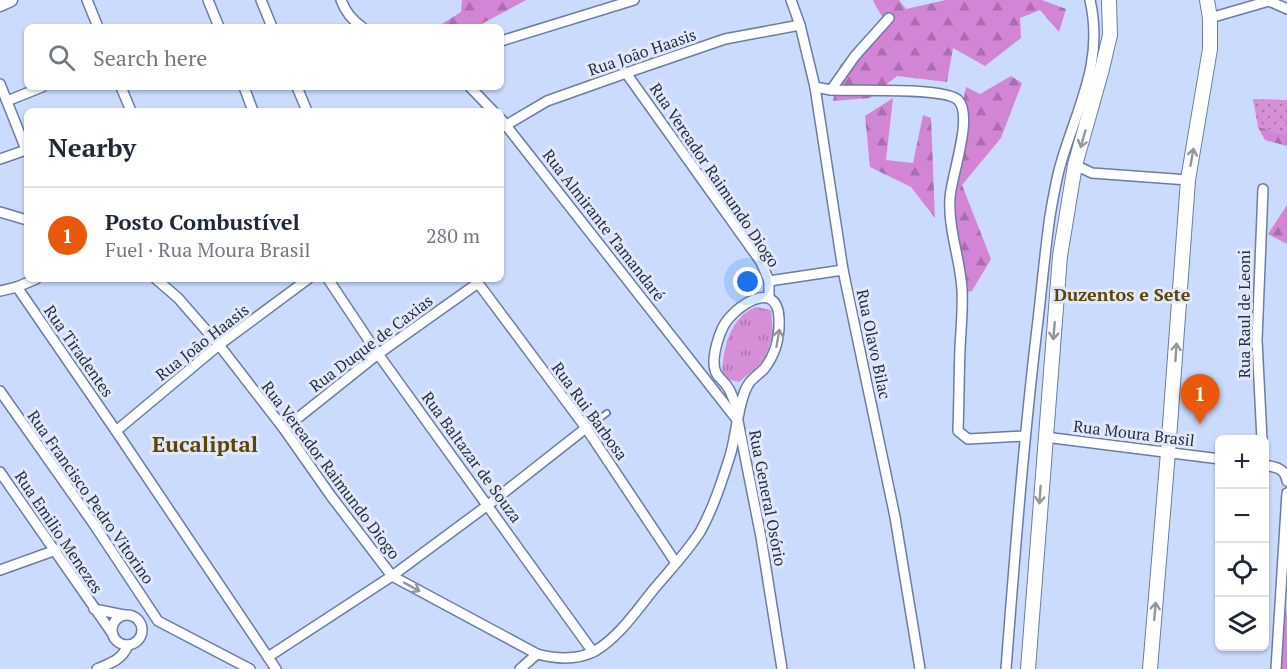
<!DOCTYPE html>
<meta charset="utf-8">
<style>
body{margin:0;font-family:"PT Serif",serif;background:#f2f2f3;color:#1f2937}
.controls{position:absolute;right:18px;bottom:18px;display:grid;overflow:hidden;border-radius:9px;box-shadow:0 2px 4px #0004}
.controls button{width:54px;height:54px;display:grid;place-items:center;padding:0;border:0;border-bottom:2px solid #e0e1e3;background:#fff;color:#1f2937;font:30px sans-serif}
.you{position:absolute;left:748px;top:282px;width:21px;height:21px;margin:-15px;border:4px solid #fff;border-radius:50%;background:#1a73e8;box-shadow:0 0 0 9px #1a73e833}
.badge{display:grid;place-items:center;width:39px;height:39px;border-radius:50%;background:#ea580c;color:#fff;font-size:20px;font-weight:700}
.pin{position:absolute;translate:-50% -50px;filter:drop-shadow(0 2px 3px #0008)}
.pin::after{content:'';position:absolute;top:32px;width:21px;height:18px;background:inherit;clip-path:polygon(0 0,100% 0,50% 100%)}
.list{margin:0;padding:0;list-style:none}
h2{display:flex;justify-content:space-between;align-items:center;height:78px;margin:0;padding:0 24px;font-size:26px}
h2 small{font-size:20px;font-weight:400;color:#747a83}
.list li{display:grid;grid-template-columns:39px 1fr auto;gap:18px;align-items:center;box-sizing:border-box;height:96px;padding:0 24px;border-top:2px solid #e0e1e3}
.list b{display:block;font-size:22px;white-space:nowrap}
.list p{margin:0;font-size:20px;white-space:nowrap;color:#747a83}
.list em{font-size:20px;font-style:normal;color:#747a83}
.icon{flex:none;width:33px;height:33px;fill:none;stroke:currentColor;stroke-width:2;stroke-linecap:round;stroke-linejoin:round}
.map{position:relative;flex:none;width:1287px;height:669px;overflow:hidden}
.search{position:absolute;background:#fff;box-shadow:0 2px 4px #0004;left:24px;top:24px;width:480px;height:66px;display:flex;align-items:center;gap:15px;box-sizing:border-box;padding:0 21px;border-radius:9px;color:#747a83;font-size:22px}
.panel{position:absolute;background:#fff;box-shadow:0 2px 4px #0004;left:24px;top:108px;width:480px;height:174px;border-radius:9px}
.map>svg:first-child{display:block}
</style>
<div class="map">
<svg width="1287" height="669" viewBox="0 0 1287 669">
<defs>
<pattern id="grass-dots" width="8" height="8" patternUnits="userSpaceOnUse" patternTransform="scale(1.5)"><rect width="8" height="8" fill="#d58fd7"/><path d="M2 2h.1M6 6h.1" fill="none" stroke="#ad75b0" stroke-width="1.8" stroke-linecap="round"/></pattern>
<pattern id="forest-firs" width="22" height="20" patternUnits="userSpaceOnUse" patternTransform="scale(1.5)"><rect width="22" height="20" fill="#d285d5"/><path d="M5 1l3.5 6h-7zM16 11l3.5 6h-7z" fill="#aa6dae"/></pattern>
<pattern id="park-tufts" width="24" height="20" patternUnits="userSpaceOnUse" patternTransform="scale(1.5)"><rect width="24" height="20" fill="#d58fd7"/><path d="M3 7l-1-3M5 7V3M7 7l1-3M15 17l-1-3M17 17v-4M19 17l1-3" fill="none" stroke="#ad75b0"/></pattern>
</defs>
<rect width="100%" height="100%" fill="#cbdbfe"/>
<path fill="url(#grass-dots)" d="M 1253,99 L 1287,100 L 1287,135 L 1258,127 Z"/>
<g fill="url(#forest-firs)">
<path d="M 462,0 L 526,0 L 476,27 L 437,27 L 461,12 Z"/>
<path d="M 874,0 L 899,0 L 906,9 L 946,0 L 1042,0 L 1066,9 L 1059,32 L 1040,10 L 1020,18 L 1021,38 L 985,66 L 953,48 L 947,82 L 897,76 L 870,98 L 833,101 L 840,65 L 888,27 L 873,1 Z"/>
<path d="M 1011,76 L 1022,83 L 1001,138 L 962,185 L 991,259 L 972,291 L 963,293 L 951,217 L 950,166 L 966,87 L 980,94 Z"/>
<path d="M 893,98 L 886,160 L 913,163 L 923,115 L 931,118 L 935,218 L 911,187 L 870,167 L 865,116 Z"/>
<path d="M 1258,127 L 1287,135 L 1287,146 L 1265,140 Z"/>
<path d="M 1287,205 L 1287,244 L 1268,234 Z"/>
<path d="M 1284,603 L 1287,614 L 1287,669 L 1280,669 Z"/>
</g>
<path fill="url(#park-tufts)" d="M 756,307 L 771,310 L 773,334 L 764,361 L 739,382 L 722,378 C 722,352 729,317 756,307 Z"/>
<g fill="none" stroke-linecap="round" stroke-linejoin="round">
<defs>
<path id="lane" d="M 586,428 L 607,413"/>
<g id="street">
<path d="M 87,0 L 98,27"/>
<path d="M 208,0 L 219,27"/>
<path d="M 261,0 L 272,27"/>
<path d="M 341,0 C 345,11 352,20 362,27"/>
<path d="M 791,0 L 800,25 L 815,87 L 843,270 L 895,517 L 920,669"/>
<path d="M 1269,1 L 1287,9"/>
<path d="M 1210,18 L 1269,1"/>
<path d="M 501,41 L 634,0"/>
<path d="M 626,73 L 761,262 L 769,281 L 769,298"/>
<path d="M 0,84 L 27,152"/>
<path d="M 121,87 L 131,111"/>
<path d="M 244,87 L 253,111"/>
<path d="M 297,87 L 307,111"/>
<path d="M 470,87 L 493,111"/>
<path d="M 815,87 L 831,90 L 855,56 L 889,18"/>
<path d="M 831,90 C 854,91 945,87 958,100 C 974,116 951,177 950,198 C 948,229 960,258 962,289 C 963,309 961,328 960,348 C 959,376 959,403 958,431 L 968,439 L 1024,436"/>
<path d="M 7,101 L 42,87"/>
<path d="M 501,119 L 738,421 L 761,537 L 782,669"/>
<path d="M 503,127 L 547,101 L 626,73 L 725,39 L 800,25"/>
<path d="M 0,159 L 26,150"/>
<path d="M 1075,165 L 1092,173 L 1188,180"/>
<path d="M 0,212 L 27,220"/>
<path d="M 156,279 L 178,298 L 219,345 L 284,429 L 331,496 L 392,576 L 537,654 C 556,659 578,660 595,651 C 619,637 637,610 654,589 C 670,570 687,552 700,532 C 713,509 722,481 730,456 C 736,437 738,401 748,385 C 751,379 759,374 764,369 C 776,354 780,338 779,318 C 777,277 733,307 723,327 C 718,337 714,352 714,362 C 714,378 723,378 729,389 C 733,397 736,406 739,414"/>
<path d="M 328,279 L 378,354 L 593,652"/>
<path d="M 475,279 L 586,428 L 676,563"/>
<path d="M 769,281 L 843,270"/>
<path d="M 17,287 L 116,431 L 276,669"/>
<path d="M 0,291 L 17,287 L 36,279"/>
<path d="M 0,391 L 93,523 L 158,621 L 250,669"/>
<path d="M 284,429 L 378,354 L 478,283"/>
<path d="M 116,431 L 219,345 L 308,279"/>
<path d="M 1045,437 L 1220,459"/>
<path d="M 1262,440 L 1257,340 L 1263,189"/>
<path d="M 1264,465 C 1276,467 1285,468 1287,481"/>
<path d="M 0,472 L 112,633"/>
<path d="M 0,570 L 56,550"/>
<path d="M 94,609 L 124,615"/>
<circle cx="127" cy="630" r="15"/>
<path d="M 268,657 L 392,576 L 488,505 L 586,428"/>
<path d="M 97,669 C 111,663 122,660 128,645"/>
<path d="M 520,669 L 537,654"/>
<path d="M 1006,669 C 1015,552 1024,436 1038,320 C 1042,286 1045,251 1050,216 C 1053,198 1056,180 1061,163 C 1078,105 1104,62 1090,0"/>
<path d="M 1276,669 L 1287,493"/>
</g>
<path id="secondary" d="M 0,5 L 11,0"/>
<g id="primary">
<path d="M 1028,669 L 1060,256 L 1075,165 L 1102,69 L 1110,35 L 1109,0"/>
<path d="M 1150,669 L 1168,452 L 1188,180 L 1210,49 L 1210,18 L 1207,0"/>
</g>
</defs>
<use href="#lane" stroke="#6b7da4" stroke-width="8"/>
<use href="#street" stroke="#6b7da4" stroke-width="12"/>
<use href="#secondary" stroke="#6b7da4" stroke-width="15"/>
<use href="#primary" stroke="#6b7da4" stroke-width="16"/>
<use href="#lane" stroke="#fff" stroke-width="4.5"/>
<use href="#street" stroke="#fff" stroke-width="9"/>
<use href="#secondary" stroke="#fff" stroke-width="12"/>
<use href="#primary" stroke="#fff" stroke-width="14"/>
</g>
<defs><path id="oneway-shaft" d="M-6 0H5M1.5-3L5.5 0L1.5 3" fill="none" stroke-width="1.6" stroke-linecap="round" stroke-linejoin="round" transform="scale(1.5)"/></defs>
<g stroke="#9397a0">
<use href="#oneway-shaft" transform="translate(1083 139) rotate(106)"/>
<use href="#oneway-shaft" transform="translate(1192 157) rotate(-80)"/>
<use href="#oneway-shaft" transform="translate(1054 331) rotate(95)"/>
<use href="#oneway-shaft" transform="translate(778 338) rotate(-80)"/>
<use href="#oneway-shaft" transform="translate(1176 352) rotate(-86)"/>
<use href="#oneway-shaft" transform="translate(1040 495) rotate(94)"/>
<use href="#oneway-shaft" transform="translate(412 587) rotate(29)"/>
<use href="#oneway-shaft" transform="translate(1155 611) rotate(-85)"/>
</g>
<g text-anchor="middle" dominant-baseline="central" stroke-width="6" stroke-linejoin="round" paint-order="stroke">
<g font-size="16" fill="#272f40" stroke="#e0e8fa">
<text transform="translate(642 52) rotate(-19)">Rua João Haasis</text>
<text transform="translate(715 175) rotate(56)">Rua Vereador Raimundo Diogo</text>
<text transform="translate(604 225) rotate(52)">Rua Almirante Tamandaré</text>
<text transform="translate(1244 314) rotate(-90)">Rua Raul de Leoni</text>
<text transform="translate(202 342) rotate(-38)">Rua João Haasis</text>
<text transform="translate(371 343) rotate(-37)">Rua Duque de Caxias</text>
<text transform="translate(874 344) rotate(78)">Rua Olavo Bilac</text>
<text transform="translate(79 351) rotate(55)">Rua Tiradentes</text>
<text transform="translate(590 411) rotate(54)">Rua Rui Barbosa</text>
<text transform="translate(1134 433) rotate(7)">Rua Moura Brasil</text>
<text transform="translate(472 457) rotate(54)">Rua Baltazar de Souza</text>
<text transform="translate(331 470) rotate(53)">Rua Vereador Raimundo Diogo</text>
<text transform="translate(91 497) rotate(55)">Rua Francisco Pedro Vitorino</text>
<text transform="translate(768 498) rotate(79)">Rua General Osório</text>
<text transform="translate(59 532) rotate(56)">Rua Emilio Menezes</text>
</g>
<g font-size="18" font-weight="bold" fill="#5c4506" stroke="#e0e8fa">
<text x="1122" y="294">Duzentos e Sete</text>
</g>
<g font-size="22" font-weight="bold" fill="#5c4506" stroke="#e0e8fa">
<text x="205" y="443">Eucaliptal</text>
</g>
</g>
</svg>
<div class="controls">
<button>+</button>
<button>−</button>
<button><svg class="icon" aria-label="locate" viewBox="0 0 24 24"><circle cx="12" cy="12" r="6"/><path d="M12 2v4M12 18v4M2 12h4M18 12h4"/></svg></button>
<button><svg class="icon" aria-label="layers" viewBox="0 0 24 24"><path d="M12 4l9 5-9 5-9-5zM3 14l9 5 9-5"/></svg></button>
</div>
<div class="you"></div>
<div class="pin badge" style="left:1200px;top:424px">1</div>
<div class="search"><svg class="icon" aria-label="search" viewBox="0 0 24 24"><circle cx="10" cy="10" r="6"/><path d="M15 15l6 6"/></svg>Search here</div>
<section class="panel">
<h2>Nearby<small></small></h2>
<ul class="list">
<li><span class="badge">1</span><div><b>Posto Combustível</b><p>Fuel · Rua Moura Brasil</p></div><em>280 m</em></li>
</ul>
</section>
</div>
